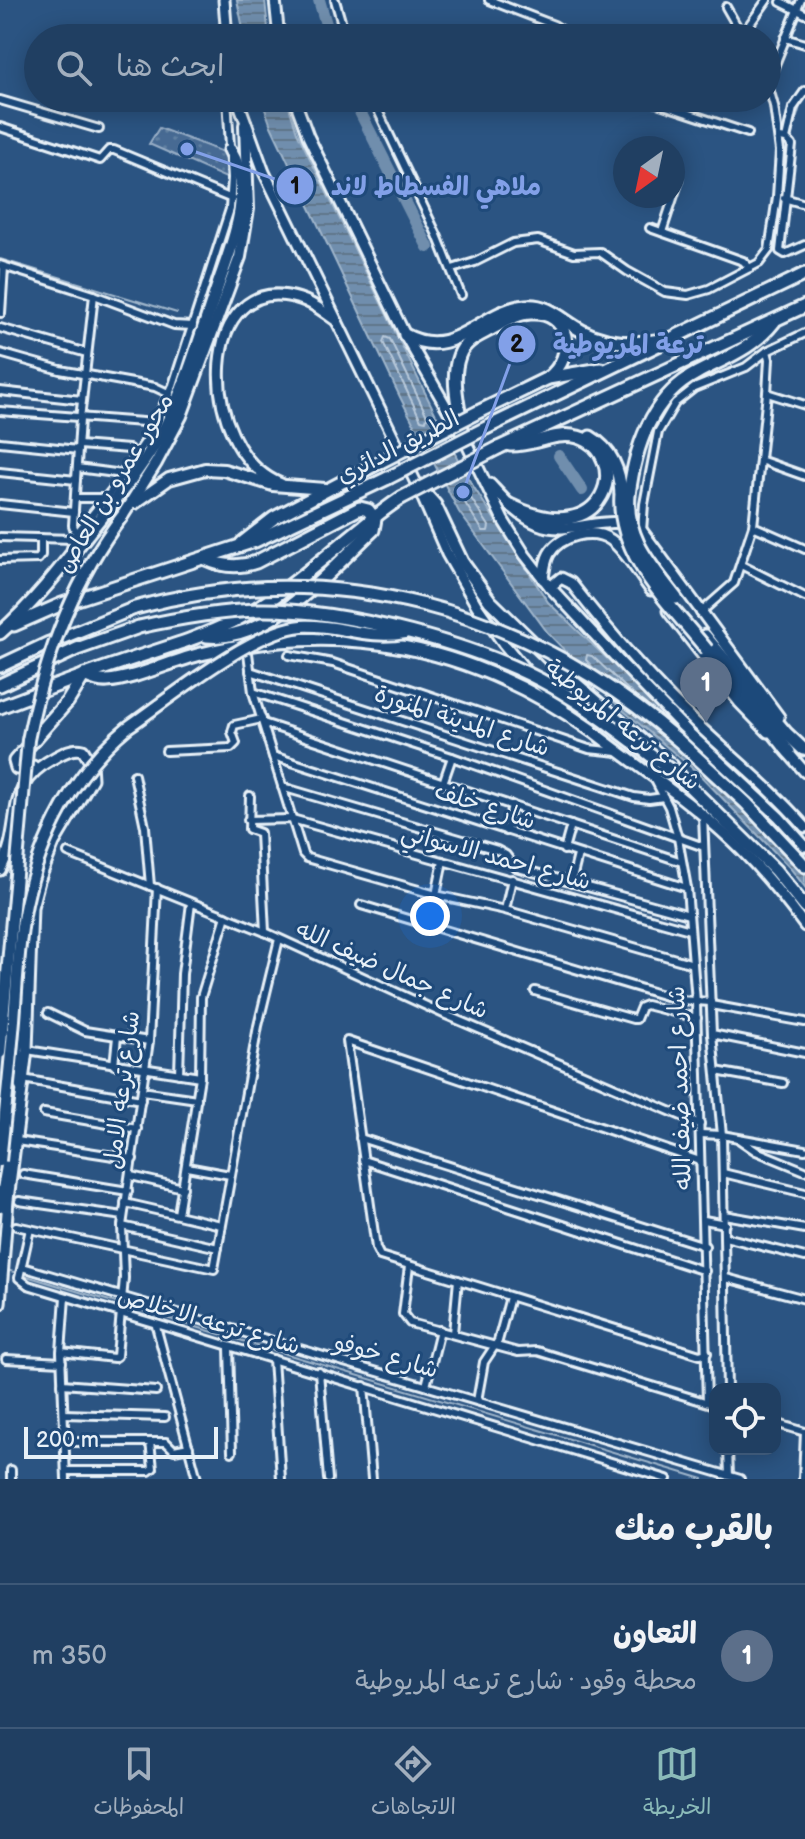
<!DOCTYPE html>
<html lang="ar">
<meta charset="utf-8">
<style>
body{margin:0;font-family:"Balsamiq Sans","Playpen Sans Arabic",sans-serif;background:#2d4a6b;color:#f1f3f6;direction:rtl}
.controls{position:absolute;right:24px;bottom:24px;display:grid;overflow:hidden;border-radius:16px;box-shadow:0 4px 20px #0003}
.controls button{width:72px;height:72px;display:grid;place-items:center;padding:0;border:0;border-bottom:2px solid #3d5877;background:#203f62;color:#f1f3f6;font:40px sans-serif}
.compass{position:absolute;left:613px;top:136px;width:72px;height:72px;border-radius:50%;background:#203f62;box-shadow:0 4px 20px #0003;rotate:213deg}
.scale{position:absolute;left:24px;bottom:20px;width:194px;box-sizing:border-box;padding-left:8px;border:4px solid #e8f1f8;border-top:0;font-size:22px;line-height:28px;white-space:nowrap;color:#e8f1f8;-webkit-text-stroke:6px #1f4a7a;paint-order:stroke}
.you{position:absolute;left:430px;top:916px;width:28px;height:28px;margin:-20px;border:6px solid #fff;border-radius:50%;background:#1a73e8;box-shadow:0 0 0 12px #1a73e833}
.badge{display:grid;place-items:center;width:52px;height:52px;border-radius:50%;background:#8bbbb9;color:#fff;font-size:26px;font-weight:700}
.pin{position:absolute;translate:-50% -66px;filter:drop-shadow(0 2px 4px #0008)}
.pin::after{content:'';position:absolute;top:42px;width:28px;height:24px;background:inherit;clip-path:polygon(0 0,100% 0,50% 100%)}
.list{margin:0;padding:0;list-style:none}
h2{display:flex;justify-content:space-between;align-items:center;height:104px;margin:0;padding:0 32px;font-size:34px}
h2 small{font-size:26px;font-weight:400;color:#a2afbe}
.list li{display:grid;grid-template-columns:52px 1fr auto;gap:24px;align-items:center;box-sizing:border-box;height:144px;padding:0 32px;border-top:2px solid #3d5877}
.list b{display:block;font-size:30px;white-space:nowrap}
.list p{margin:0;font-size:26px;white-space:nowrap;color:#a2afbe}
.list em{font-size:26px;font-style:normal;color:#a2afbe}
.icon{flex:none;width:44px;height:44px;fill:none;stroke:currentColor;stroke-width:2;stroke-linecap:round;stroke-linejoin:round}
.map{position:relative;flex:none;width:805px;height:1479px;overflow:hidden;direction:ltr}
.search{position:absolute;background:#203f62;box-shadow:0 4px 20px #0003;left:24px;right:24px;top:24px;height:88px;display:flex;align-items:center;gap:20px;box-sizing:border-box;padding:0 28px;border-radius:44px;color:#a2afbe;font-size:30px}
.sheet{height:248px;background:#203f62}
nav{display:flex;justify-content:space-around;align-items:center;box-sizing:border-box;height:112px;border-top:2px solid #3d5877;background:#203f62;font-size:22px;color:#a2afbe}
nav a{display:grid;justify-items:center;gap:4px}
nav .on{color:#8bbbb9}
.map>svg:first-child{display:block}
</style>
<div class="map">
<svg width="805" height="1479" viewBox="0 0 805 1479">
<defs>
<pattern id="park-dots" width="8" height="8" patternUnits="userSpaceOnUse" patternTransform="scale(2)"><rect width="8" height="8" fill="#476b93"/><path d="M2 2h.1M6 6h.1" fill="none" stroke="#6281a3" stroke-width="1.8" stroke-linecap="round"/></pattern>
<pattern id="water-rules" width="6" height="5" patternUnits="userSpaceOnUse" patternTransform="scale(2)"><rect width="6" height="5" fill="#708ead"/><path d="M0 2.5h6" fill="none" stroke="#61768a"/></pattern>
</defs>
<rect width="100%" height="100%" fill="#2b5482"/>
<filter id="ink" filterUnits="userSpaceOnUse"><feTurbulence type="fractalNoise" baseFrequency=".0125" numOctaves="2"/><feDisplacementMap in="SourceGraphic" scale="16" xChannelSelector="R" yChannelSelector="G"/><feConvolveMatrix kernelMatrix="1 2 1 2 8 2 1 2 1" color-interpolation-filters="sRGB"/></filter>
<g filter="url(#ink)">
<path fill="url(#park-dots)" stroke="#98aec6" stroke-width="2" d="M 159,128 L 226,153 L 226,178 L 149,144 Z"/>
<g fill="url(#water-rules)" stroke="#a0b6cb" stroke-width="2">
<path d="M 237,0 L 265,0 L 269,38 L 245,38 Z"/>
<path d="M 261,98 L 286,98 L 297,132 L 464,472 L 548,602 L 805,848 L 805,887 L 790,868 L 697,772 L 619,707 L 548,633 L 459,512 L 401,399 L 271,126 Z"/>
</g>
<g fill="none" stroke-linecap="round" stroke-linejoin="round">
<g stroke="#b8c9da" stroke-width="2">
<path d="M 385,337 L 390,339 L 427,416 L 426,421 L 421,420 L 383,342 Z"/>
<path d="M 460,487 L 465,489 L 489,526 L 488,531 L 483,531 L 458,492 Z"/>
<path d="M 597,672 L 586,660 L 587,655 L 592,656 L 638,699"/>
</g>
<g stroke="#a0b6cb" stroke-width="2">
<path d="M 790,140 L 802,100"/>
<path d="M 0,259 L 177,313"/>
<path d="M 7,1270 L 17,1273"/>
<path d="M 23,1275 L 703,1479"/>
</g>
<g stroke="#708ead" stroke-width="12">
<path d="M 319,0 L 330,38"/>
<path d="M 353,98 L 428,247"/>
<path d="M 559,456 L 582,490"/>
</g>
<defs>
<g id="street">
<path d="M 335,0 L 346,38"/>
<path d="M 489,0 L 554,25 L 574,38"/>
<path d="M 781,2 L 805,14"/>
<path d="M 726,7 L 742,35"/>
<path d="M 742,35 L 767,0"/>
<path d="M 785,38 L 805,44"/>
<path d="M 768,82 L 801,0"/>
<path d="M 372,98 L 437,235 L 461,295"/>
<path d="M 642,98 L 748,133"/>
<path d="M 0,100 L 99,129"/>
<path d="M 0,127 L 100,160 L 109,150 L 114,150 L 232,199"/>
<path d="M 780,138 L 786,139 L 792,145 L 780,251 L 785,254 L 805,245"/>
<path d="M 786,139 L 793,108 L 805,91"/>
<path d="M 784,198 L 805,204"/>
<path d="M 650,228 L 743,261 L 750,268"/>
<path d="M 662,232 L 679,180"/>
<path d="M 0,265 L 94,295 L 174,325 L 193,326"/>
<path d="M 452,269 L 475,262 L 513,243 L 538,240 L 574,253 L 600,252 L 627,271 L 665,292 L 688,295 L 709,289 L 759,263 L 769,250 L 777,197 L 780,151 L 774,106 L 767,81"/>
<path d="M 1,313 L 4,267"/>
<path d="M 0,328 L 87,353"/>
<path d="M 0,353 L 60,370 L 155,387 L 170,394"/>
<path d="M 0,391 L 82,400"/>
<path d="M 767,393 L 805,405"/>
<path d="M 0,411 L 156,423"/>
<path d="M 0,442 L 78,450"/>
<path d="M 79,445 L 129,449"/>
<path d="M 760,460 L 805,476"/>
<path d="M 77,468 L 123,474"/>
<path d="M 0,472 L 76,480"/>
<path d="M 75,498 L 106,498"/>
<path d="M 0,504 L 74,512"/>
<path d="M 753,526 L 805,549"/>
<path d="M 642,531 L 644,504 L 658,432 L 675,403 L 694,388 L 746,367 L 767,351 L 805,333"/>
<path d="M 76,534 L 73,525 L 80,419 L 94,295"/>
<path d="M 0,537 L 74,539"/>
<path d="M 69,554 L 76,534 L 112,490 L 149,436 L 173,385 L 230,209 L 232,178 L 227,98"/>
<path d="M 0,560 L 38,559 L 41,555 L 41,538"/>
<path d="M 741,565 L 805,597"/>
<path d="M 700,613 L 734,583 L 753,526 L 767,393 L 769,359 L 767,351"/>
<path d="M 247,645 L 253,692 L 303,854 L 307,858 L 436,895 L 505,910 L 693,964"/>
<path d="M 289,655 L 333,663 L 589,749 L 618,752"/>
<path d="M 250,671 L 634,797 L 649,799 L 664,797"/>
<path d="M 253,692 L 452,757 L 704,847"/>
<path d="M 263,723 L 682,862"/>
<path d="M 166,751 L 231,748 L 236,743 L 232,732 L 234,725 L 262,719"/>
<path d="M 273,756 L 687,888"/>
<path d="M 134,775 L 145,827 L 150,886"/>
<path d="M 655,780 L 669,807 L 678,838 L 687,888 L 696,1002 L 707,1402"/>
<path d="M 443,783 L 452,757"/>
<path d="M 282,787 L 497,850 L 506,855 L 515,867 L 689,915"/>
<path d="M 250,796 L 249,829 L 260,833 L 265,932"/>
<path d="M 703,816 L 712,1034 L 722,1135 L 727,1389"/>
<path d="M 248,820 L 292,819 L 690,930"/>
<path d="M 506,831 L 512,805"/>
<path d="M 564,850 L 571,825"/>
<path d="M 68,853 L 265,932 L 446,1015 L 700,1124"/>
<path d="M 571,883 L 578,855"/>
<path d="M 436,895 L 443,861"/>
<path d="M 361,905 L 679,1000 L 711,1002"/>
<path d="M 505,910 L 512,879"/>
<path d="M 535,991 L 633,1019 L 636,1019 L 641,1007 L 646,1005 L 697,1018"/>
<path d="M 711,1005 L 805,1022"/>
<path d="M 48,1013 L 85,1031 L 149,1041"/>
<path d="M 712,1034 L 805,1053"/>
<path d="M 27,1050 L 200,1077"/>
<path d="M 114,1065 L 117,1037"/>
<path d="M 716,1071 L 783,1083"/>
<path d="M 179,1074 L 182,974 L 191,903"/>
<path d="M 23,1079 L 141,1100"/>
<path d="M 142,1091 L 197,1099"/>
<path d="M 44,1113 L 137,1129"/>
<path d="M 700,1134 L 722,1135 L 805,1150"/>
<path d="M 360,1138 L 705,1246"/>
<path d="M 740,1140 L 756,1151 L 805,1171"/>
<path d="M 17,1141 L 133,1159"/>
<path d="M 363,1160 L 705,1271"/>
<path d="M 700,1161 L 347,1041 L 376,1248 L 380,1256 L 700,1355 L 707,1353"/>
<path d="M 187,1167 L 230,1175"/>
<path d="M 723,1173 L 805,1193"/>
<path d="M 23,1174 L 128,1191"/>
<path d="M 131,1176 L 183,1188"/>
<path d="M 19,1201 L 123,1216"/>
<path d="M 125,1203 L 221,1225"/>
<path d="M 178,1214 L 200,1077 L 201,997 L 226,916"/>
<path d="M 724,1215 L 805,1229"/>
<path d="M 704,1220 L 725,1224"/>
<path d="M 16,1226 L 214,1269 L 258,1026 L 279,939"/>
<path d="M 122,1226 L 218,1248"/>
<path d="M 30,1229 L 19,1278 L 28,1285 L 667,1479"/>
<path d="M 725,1237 L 805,1257"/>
<path d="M 409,1266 L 403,1314 L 410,1323 L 518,1352 L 537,1351 L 715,1405"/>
<path d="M 22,1267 L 740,1479"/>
<path d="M 726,1278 L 805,1299"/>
<path d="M 65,1297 L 61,1352 L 66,1479"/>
<path d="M 156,1326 L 197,1479"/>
<path d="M 453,1333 L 458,1280"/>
<path d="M 229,1348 L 232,1452"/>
<path d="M 61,1352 L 114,1358 L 117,1356 L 124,1278 L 122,1226 L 149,1041 L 157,888"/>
<path d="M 6,1359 L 62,1362"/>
<path d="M 273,1359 L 281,1479"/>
<path d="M 319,1372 L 328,1479"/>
<path d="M 62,1384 L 156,1391"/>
<path d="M 364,1386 L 372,1479"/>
<path d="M 426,1386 L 440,1330"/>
<path d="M 477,1401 L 484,1362 L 498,1341 L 510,1297"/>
<path d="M 64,1414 L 165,1417"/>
<path d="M 775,1423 L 805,1432"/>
<path d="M 65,1442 L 166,1442 L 174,1450 L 189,1447"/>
<path d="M 728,1449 L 729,1476"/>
<path d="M 11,1470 L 11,1479"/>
<path d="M 66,1471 L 149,1471 L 153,1468 L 150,1442"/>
<path d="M 803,1479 L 805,1432"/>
</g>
<g id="secondary">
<path d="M 224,0 L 227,38"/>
<path d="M 275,0 L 279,38"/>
<path d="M 237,98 L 264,172 L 417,485 L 447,554 L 477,606 L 503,643 L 528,673 L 563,707"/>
<path d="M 294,98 L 308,136 L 405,335 L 463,436 L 503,520 L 525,555 L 550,587 L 620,662 L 687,731 L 779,817 L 805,846"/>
<path d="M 281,484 C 194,448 198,266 300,299 C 314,303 325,313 337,321"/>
<path d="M 490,484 C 504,499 518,516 538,524 C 573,538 610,509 642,531 L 779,717"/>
<path d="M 543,579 C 544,570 545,561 549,554 C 560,535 593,527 611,540 C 625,550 640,576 651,590"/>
<path d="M 550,587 L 561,578 L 571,583 C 610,633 651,681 698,725 C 734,759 772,789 805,827"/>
<path d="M 668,611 L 739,702 L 768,732"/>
<path d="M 587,727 C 635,765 688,799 732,841 C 760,867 783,896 805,926"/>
<path d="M 784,748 L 805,772"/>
<path d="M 0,870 C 26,822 0,787 54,758 C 63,753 73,747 83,750 L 91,763 L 92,779 L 54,843 L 39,881 L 32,907 L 27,1050 L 8,1200 L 0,1304"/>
</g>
<g id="primary">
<path d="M 135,503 L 169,479 L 205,469 L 224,470 L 273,485 L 325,489"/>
<path d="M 123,515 L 156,463 L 181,416 L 240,257 L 248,209 L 245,125"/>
<path d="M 18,978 C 31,1013 8,1055 21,1087"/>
<path d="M 0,1207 L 14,1125 L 18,1116"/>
</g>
<g id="highway">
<path d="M 405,335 C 455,362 480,310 526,306 C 549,304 563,321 582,331 C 607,344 634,345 661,340"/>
<path d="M 480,411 L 548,378 L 601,369"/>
<path d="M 488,427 L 805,274"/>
<path d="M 463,436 C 460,411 450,380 459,356 C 464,341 478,336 491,329 C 503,323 517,313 531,313 C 570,311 577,355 548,378"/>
<path d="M 590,437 C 611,449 620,471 621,494"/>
<path d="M 498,448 L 805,306"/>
<path d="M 417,485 L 435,505 L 462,562 L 490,601 L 570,679 L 672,766 L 682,779 L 775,870 L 805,907"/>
<path d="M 629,495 C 635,447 651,397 697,373 C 725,358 754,348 774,322"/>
<path d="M 510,505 C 609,555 632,453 578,437 C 554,431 534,446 510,445"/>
<path d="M 242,543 L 274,518 L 382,461"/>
<path d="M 206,559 C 223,567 239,568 256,562 L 360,508 L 368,510 L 375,519 L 373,530 C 331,569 269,643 207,636"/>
<path d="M 14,625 L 62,604 L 255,541 L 388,478"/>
<path d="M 0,633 C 34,603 61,568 89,532 C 117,497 146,463 167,423 C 189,379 202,331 218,285 C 232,244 256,191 230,150"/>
<path d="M 705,636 L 786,733 L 803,749"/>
<path d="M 710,654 L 789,752"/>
<path d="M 0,666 L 49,643 L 135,608"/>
<path d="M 0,685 L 77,649 L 139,627"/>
<path d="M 0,707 C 40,692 80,676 120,663 C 158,650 198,639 234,621 C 296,590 344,536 401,498"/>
<path d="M 678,740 L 746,803 L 805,866"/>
<path d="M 33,767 L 17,768 L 15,761 L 68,701 L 84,675 C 91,678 99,682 107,681 C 135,679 172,661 201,654 C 344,620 471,645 591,730"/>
</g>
</defs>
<use href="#street" stroke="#e8f1f8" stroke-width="12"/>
<use href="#secondary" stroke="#e8f1f8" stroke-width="15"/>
<use href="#primary" stroke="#e8f1f8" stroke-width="16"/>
<use href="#highway" stroke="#e8f1f8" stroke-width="17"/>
<use href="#street" stroke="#1f4a7a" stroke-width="6"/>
<use href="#secondary" stroke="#1f4a7a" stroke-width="9"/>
<use href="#primary" stroke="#1f4a7a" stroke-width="10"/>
<use href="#highway" stroke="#1f4a7a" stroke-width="11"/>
<defs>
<g id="primary-bridge">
<path d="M 0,1053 L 28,740 C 44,660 72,581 123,515"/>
<path d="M 0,1161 C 5,1114 10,1067 14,1020 C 17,982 18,942 26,904 C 40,838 75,770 128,727 C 170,698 253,630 302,626 C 339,624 366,640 405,633"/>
</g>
<g id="highway-bridge">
<path d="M 382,461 L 480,411"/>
<path d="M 388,478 L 488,427"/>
<path d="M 621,494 C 616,555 671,605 707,650"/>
<path d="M 629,495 C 625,538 651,565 676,598"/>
<path d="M 401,498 L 498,448"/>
<path d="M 135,608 C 330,554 527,609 678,740"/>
<path d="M 139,627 C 179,618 219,611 260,610 C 343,609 481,645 553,687 C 598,713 640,748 682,779"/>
</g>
</defs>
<use href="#primary-bridge" stroke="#e8f1f8" stroke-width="16" stroke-linecap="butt"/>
<use href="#highway-bridge" stroke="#e8f1f8" stroke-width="17" stroke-linecap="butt"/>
<use href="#primary-bridge" stroke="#1f4a7a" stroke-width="10"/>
<use href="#highway-bridge" stroke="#1f4a7a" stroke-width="11"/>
</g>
</g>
<g text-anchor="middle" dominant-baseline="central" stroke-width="6" stroke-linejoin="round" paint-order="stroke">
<g font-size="24" fill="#e8f1f8" stroke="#1f4a7a">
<text transform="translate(398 447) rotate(-27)">الطريق الدائري</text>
<text transform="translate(115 483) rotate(-59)">محور عمرو بن العاص</text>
<text transform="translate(462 721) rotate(18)">شارع المدينة المنورة</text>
<text transform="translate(623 725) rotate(39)">شارع ترعه المريوطية</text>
<text transform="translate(485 806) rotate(18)">شارع خلف</text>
<text transform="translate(496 857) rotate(15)">شارع احمد الاسواني</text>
<text transform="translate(392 970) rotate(24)">شارع جمال ضيف الله</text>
<text transform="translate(680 1088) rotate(-92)">شارع احمد ضيف الله</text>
<text transform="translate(122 1090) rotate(-83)">شارع ترعه الامل</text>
<text transform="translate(209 1321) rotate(16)">شارع ترعه الاخلاص</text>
<text transform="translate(386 1356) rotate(16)">شارع خوفو</text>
</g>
</g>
<path fill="none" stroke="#82a0e8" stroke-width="3" d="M187 149L295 186M463 492L517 344"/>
<g fill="#82a0e8" stroke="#1f4a7a" stroke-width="3">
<circle cx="187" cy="149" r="8"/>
<circle cx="463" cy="492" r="8"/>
<circle cx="295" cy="186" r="20"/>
<circle cx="517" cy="344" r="20"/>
</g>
<g font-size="24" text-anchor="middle" font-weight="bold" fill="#111">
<text x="295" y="194">1</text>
<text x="517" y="352">2</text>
</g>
<g font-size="26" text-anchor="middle" font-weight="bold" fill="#82a0e8" stroke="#1f4a7a" stroke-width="6" stroke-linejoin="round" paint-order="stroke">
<text x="436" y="195">ملاهي الفسطاط لاند</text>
<text x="628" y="353">ترعة المريوطية</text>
</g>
</svg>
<div class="controls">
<button><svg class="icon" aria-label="locate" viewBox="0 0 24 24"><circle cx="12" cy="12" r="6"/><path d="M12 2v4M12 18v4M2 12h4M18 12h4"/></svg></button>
</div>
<svg class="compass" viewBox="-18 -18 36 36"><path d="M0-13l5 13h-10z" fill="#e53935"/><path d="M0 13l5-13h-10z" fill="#a2afbe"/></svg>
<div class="scale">200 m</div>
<div class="you"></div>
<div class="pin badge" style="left:706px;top:723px;background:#5c6f8a">1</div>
<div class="search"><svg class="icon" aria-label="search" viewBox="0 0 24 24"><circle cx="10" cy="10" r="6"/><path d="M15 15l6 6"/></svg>ابحث هنا</div>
</div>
<section class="sheet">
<h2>بالقرب منك<small></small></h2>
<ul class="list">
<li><span class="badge" style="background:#5c6f8a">1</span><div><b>التعاون</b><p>محطة وقود · شارع ترعه المريوطية</p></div><em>350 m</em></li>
</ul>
</section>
<nav>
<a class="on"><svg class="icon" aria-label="map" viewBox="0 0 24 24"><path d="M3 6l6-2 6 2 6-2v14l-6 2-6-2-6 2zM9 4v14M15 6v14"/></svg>الخريطة</a>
<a><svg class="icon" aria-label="directions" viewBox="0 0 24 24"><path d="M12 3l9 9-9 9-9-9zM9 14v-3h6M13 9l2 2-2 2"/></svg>الاتجاهات</a>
<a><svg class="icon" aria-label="saved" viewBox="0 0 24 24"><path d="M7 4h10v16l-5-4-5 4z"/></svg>المحفوظات</a>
</nav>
